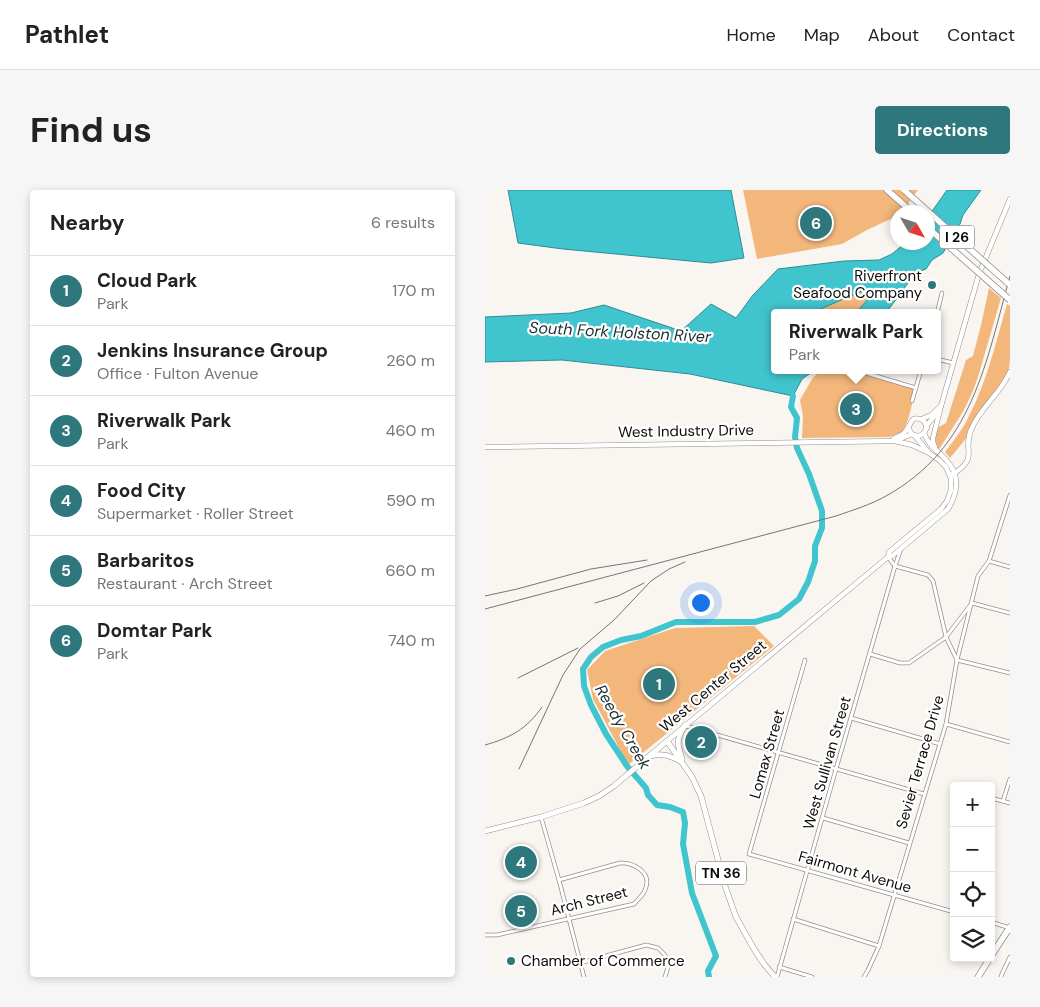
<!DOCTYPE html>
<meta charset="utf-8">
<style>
body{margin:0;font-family:"DM Sans",sans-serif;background:#f6f6f6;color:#222}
.controls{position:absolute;right:15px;bottom:15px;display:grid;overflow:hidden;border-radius:5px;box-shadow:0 2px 8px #0003}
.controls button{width:45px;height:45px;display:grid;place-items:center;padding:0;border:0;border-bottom:1px solid #e0e0e0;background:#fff;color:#222;font:25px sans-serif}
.compass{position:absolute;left:405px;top:15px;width:45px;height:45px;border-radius:50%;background:#fff;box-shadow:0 2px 8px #0003;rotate:129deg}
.you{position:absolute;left:215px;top:412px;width:18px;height:18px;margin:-12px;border:4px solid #fff;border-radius:50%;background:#1a73e8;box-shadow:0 0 0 8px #1a73e833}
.badge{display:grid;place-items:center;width:32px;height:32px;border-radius:50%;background:#2e777c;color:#fff;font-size:16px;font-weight:700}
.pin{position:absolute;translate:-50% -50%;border:2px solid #fff;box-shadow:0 1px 5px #0006}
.popup{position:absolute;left:286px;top:119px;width:170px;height:65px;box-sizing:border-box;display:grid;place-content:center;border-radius:5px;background:#fff;filter:drop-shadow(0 1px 4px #0005);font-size:16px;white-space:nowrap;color:#767676}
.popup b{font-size:19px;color:#222}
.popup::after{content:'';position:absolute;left:50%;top:100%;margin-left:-10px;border:10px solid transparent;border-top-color:#fff}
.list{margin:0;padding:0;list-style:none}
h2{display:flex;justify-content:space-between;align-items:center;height:65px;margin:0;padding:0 20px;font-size:21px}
h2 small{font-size:16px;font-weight:400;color:#767676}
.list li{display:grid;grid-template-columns:32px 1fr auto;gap:15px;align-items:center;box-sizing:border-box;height:70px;padding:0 20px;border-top:1px solid #e0e0e0}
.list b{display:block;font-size:19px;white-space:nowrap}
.list p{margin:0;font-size:16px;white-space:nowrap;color:#767676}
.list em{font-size:16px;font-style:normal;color:#767676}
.icon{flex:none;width:28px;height:28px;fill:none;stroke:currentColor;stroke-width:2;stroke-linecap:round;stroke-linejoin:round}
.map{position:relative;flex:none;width:525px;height:787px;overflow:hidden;border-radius:5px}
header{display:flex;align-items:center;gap:30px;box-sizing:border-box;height:70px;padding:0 25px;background:#fff;border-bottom:1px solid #e0e0e0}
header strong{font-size:24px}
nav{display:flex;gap:28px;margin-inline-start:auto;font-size:18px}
.intro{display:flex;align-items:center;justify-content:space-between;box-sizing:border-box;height:120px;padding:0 30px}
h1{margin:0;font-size:35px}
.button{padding:12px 22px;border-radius:5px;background:#2e777c;color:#fff;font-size:18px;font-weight:700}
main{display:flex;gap:30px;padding:0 30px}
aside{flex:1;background:#fff;border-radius:5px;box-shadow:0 2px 8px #0003}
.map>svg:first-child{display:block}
</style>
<header>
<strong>Pathlet</strong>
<nav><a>Home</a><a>Map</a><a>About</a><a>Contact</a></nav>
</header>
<div class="intro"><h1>Find us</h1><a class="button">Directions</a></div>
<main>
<aside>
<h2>Nearby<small>6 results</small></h2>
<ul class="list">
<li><span class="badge">1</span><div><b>Cloud Park</b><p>Park</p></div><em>170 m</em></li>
<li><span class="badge">2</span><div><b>Jenkins Insurance Group</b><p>Office · Fulton Avenue</p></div><em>260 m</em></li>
<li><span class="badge">3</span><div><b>Riverwalk Park</b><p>Park</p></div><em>460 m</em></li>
<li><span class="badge">4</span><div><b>Food City</b><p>Supermarket · Roller Street</p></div><em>590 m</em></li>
<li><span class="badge">5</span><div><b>Barbaritos</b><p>Restaurant · Arch Street</p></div><em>660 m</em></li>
<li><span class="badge">6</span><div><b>Domtar Park</b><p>Park</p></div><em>740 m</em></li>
</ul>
</aside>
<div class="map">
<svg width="525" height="787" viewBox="0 0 525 787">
<rect width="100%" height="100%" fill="#f9f6f2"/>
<g fill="#f3b77c">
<path d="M 258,0 L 433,0 L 417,22 L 412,22 L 412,26 L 382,40 L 357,54 L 272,69 Z"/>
<path d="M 504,98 L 516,108 L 493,187 L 487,203 L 479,220 L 453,261 L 448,248 L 454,237 L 461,233 L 481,170 L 488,166 L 496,135 Z"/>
<path d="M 385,100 L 388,102 L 371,123 L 330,123 L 333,120 L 375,102 Z"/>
<path d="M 522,114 L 525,116 L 525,169 L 523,186 L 500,218 L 484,245 L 465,268 L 460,262 C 469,250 478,239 484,226 C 502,191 511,152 522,114 Z"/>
<path d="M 336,180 L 369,180 L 431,198 C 428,207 424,234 418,240 C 414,244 409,245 404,247 L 317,248 L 318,226 L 315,210 L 327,189 Z"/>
<path d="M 269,436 L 289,456 L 143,575 L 108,509 L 102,480 L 120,461 L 190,438 Z"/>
</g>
<g fill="#40c4cd" stroke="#308c92">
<path d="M 23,0 L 246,0 L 259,68 L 226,73 L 78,59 L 33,53 Z"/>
<path d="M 462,0 L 496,0 L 478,25 L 475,34 L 458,63 L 447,70 L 441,79 L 438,80 L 423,93 L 401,123 L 371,123 L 388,103 L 385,100 L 375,102 L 333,120 L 330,123 L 290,123 L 290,180 L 330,180 L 317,189 L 308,206 L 205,184 L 77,170 L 0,172 L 0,127 L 86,123 L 119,115 L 196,141 L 226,114 L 251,128 L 268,105 L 293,79 L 359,71 L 394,70 L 407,64 L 420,53 L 442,52 L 443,27 Z"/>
</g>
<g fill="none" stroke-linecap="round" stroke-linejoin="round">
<path stroke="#40c4cd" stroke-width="6" d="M 224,787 L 223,781 L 231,766 L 207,703 L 198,654 L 200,633 L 198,622 L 185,617 L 172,615 L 163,605 L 161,598 L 142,576 L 121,544 L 106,515 L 99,496 L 98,479 L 106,467 L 118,457 L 136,450 L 156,446 L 191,432 L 270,432 L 294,425 L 314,409 L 323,392 L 330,371 L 330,356 L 337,338 L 337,321 L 324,284 L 312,258 L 310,247 L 312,228 L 306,217 L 308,206"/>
<defs>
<g id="street">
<path d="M 452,123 L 457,103"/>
<path d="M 452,169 L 468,173"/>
<path d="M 381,183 L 431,198"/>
<path d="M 427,211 L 436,180"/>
<path d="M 403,367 L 410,376"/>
<path d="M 504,371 L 525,377"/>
<path d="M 410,376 L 443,385 L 448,391 L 461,447 L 472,470 L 525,483"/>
<path d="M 385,464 L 415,473 L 424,473 L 461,447 L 487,413 L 525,423"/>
<path d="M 320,470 L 264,664 L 469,722"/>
<path d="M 366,528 L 455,554"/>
<path d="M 461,534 L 525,552"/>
<path d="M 201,536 L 439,604"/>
<path d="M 506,608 L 525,613"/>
<path d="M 518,611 L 525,589"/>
<path d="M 56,627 L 74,690 L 99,787"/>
<path d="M 338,628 L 424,653"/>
<path d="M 308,729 L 394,756"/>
<path d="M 506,732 L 525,738"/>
<path d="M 0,745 L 12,745 L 149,714 C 154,708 160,704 161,697 C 166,682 148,672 135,673 L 74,690"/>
<path d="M 95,773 L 161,755 L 173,758 L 180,765 L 183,777 L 180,787"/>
<path d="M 294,777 L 327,787"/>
<path d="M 292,787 L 351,579 L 410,376 L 416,359"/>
<path d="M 379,787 L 383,780 L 394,756 L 461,534 L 472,470 L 493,386 L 504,371 L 525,305"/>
<path d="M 516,787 L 517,784 L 525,767"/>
</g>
<g id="secondary">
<path d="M 437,229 L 446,225 L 455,217"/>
<path d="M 441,236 L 453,222"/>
<path d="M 408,249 C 412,247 417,245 420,242 C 427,235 425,223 439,231 L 442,237 L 439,243 L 434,246 C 428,246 424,243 424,237"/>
<path d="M 410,251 L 427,255 L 442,262"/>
<path d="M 0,257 L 410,251 L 427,244"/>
<path d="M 450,257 L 448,252 L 448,248 L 456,216 L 494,84 L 525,9"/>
<path d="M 468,284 C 495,267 477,261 486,240 C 491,227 501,216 510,205 C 516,198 521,190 525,182"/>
<path d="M 403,367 L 404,362 L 456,319 L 462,311 L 466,300 L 466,288 L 461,277 L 454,270 L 444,263 L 430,246"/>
<path d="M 182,551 L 403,367 L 407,366 L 463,319 C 473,303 475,285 462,271 C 453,260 444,257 439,243"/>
</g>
<g id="primary">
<path d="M 165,566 C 177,563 184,565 195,571"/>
<path d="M 197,569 C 192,553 191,550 200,535"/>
<path d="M 0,641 L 56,627 L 99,613 L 114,606 L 129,596 L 182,551 L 207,587 L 216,606 L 240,696 L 251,727 L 269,759 L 279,774 L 290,787"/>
</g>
<g id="highway">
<path d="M 402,0 L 427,22"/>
<path d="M 506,766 L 525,737"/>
<path d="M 493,787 L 505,768"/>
</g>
</defs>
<use href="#street" stroke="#938f8c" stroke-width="4.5"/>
<use href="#secondary" stroke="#938f8c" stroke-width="5.5"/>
<use href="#primary" stroke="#938f8c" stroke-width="6"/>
<use href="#highway" stroke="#938f8c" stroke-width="7"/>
<use href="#street" stroke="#fff" stroke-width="3"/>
<use href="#secondary" stroke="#fff" stroke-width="4.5"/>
<use href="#primary" stroke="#fff" stroke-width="5"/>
<use href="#highway" stroke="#fff" stroke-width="5.5"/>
<g stroke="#777573" stroke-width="1">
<path d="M 0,406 L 32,399 L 106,379 L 162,370"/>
<path d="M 110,413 L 133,406 L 159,393"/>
<path d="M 0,419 L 351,326 C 368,320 385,315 401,306 C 488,258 501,172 525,86"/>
<path d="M 33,488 L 93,458"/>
<path d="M 0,555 C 25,548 42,539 57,517"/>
<path d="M 34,579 L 78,485 L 95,459 L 129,430 L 166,391 L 184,379 L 200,372"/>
</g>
<defs>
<g id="highway-bridge">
<path d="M 419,0 L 525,95"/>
<path d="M 442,37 L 525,110"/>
</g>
</defs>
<use href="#highway-bridge" stroke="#938f8c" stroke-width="7" stroke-linecap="butt"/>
<use href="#highway-bridge" stroke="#fff" stroke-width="5.5"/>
</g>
<g fill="#2e777c" stroke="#fff" stroke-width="2">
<circle cx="447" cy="95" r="5"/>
<circle cx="26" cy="771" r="5"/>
</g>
<g text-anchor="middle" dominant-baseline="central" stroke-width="4.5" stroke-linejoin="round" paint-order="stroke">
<g fill="#fff" stroke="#555454" stroke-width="1">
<rect x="454.5" y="35.5" width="35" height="23" rx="4"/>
<rect x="211" y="671.5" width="50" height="23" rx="4"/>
</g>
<g font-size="14" font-weight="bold" fill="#0c0b0a">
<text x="472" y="47">I 26</text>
<text x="236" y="683">TN 36</text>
</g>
<g font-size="15" fill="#0c0b0a" stroke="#fff" text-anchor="end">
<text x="437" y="86">Riverfront<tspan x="437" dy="17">Seafood Company</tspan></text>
<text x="36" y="771" text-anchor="start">Chamber of Commerce</text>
</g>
<g font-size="15" fill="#0c0b0a" stroke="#fff">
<text transform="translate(201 241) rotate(-1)">West Industry Drive</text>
<text transform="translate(228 496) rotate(-40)">West Center Street</text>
<text transform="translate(282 564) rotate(-74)">Lomax Street</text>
<text transform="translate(435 572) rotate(-74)">Sevier Terrace Drive</text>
<text transform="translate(342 573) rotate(-74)">West Sullivan Street</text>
<text transform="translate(370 682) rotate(16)">Fairmont Avenue</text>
<text transform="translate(104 711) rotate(-14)">Arch Street</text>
</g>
<g font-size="16" font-style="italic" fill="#192f30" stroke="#fff">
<text transform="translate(135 142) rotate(3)">South Fork Holston River</text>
<text transform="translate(138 537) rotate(60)">Reedy Creek</text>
</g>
</g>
</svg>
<div class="controls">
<button>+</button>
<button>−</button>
<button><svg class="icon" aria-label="locate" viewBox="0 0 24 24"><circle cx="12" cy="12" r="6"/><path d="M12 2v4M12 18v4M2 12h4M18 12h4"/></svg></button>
<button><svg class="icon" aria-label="layers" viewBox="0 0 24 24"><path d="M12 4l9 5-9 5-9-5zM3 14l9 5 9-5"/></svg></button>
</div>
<svg class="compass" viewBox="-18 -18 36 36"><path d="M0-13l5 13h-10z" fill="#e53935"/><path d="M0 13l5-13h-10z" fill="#767676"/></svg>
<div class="you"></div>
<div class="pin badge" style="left:174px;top:494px">1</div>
<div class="pin badge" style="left:216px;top:552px">2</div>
<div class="pin badge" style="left:371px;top:219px">3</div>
<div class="popup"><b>Riverwalk Park</b>Park</div>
<div class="pin badge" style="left:36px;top:672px">4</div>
<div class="pin badge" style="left:36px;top:721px">5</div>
<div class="pin badge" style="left:331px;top:33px">6</div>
</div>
</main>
